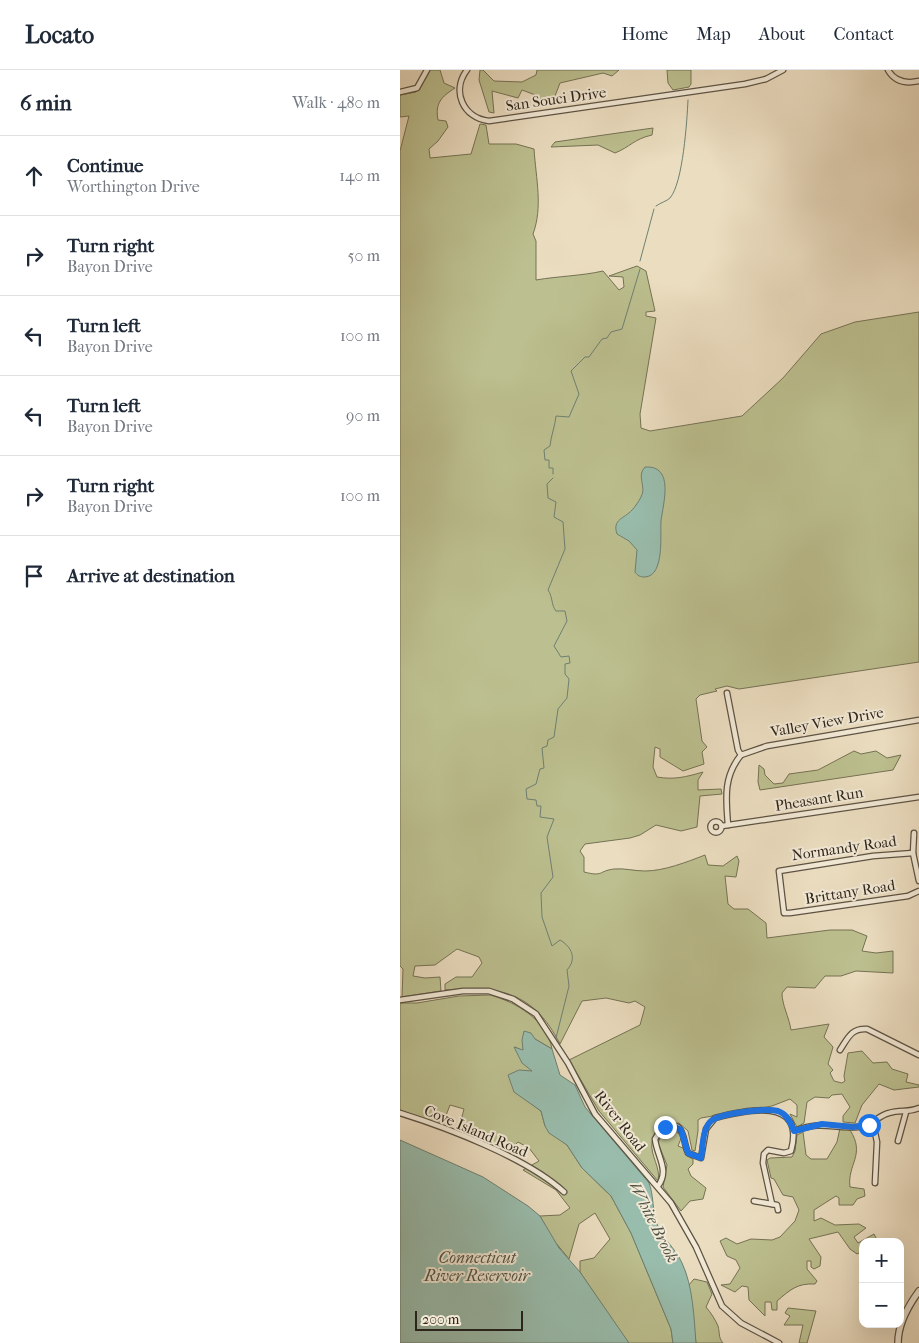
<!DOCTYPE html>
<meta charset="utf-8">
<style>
body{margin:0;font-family:"IM FELL French Canon",serif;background:#f6f6f7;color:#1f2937}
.controls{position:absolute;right:15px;bottom:15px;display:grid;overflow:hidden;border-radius:10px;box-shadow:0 5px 20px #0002}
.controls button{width:45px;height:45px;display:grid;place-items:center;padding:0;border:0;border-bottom:1px solid #e0e1e3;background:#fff;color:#1f2937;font:25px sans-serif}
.scale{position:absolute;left:15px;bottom:12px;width:108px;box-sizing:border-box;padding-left:5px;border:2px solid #2e251a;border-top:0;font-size:14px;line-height:18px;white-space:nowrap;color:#2e251a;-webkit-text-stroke:4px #f2e9d6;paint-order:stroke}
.stop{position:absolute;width:15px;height:15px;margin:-11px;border:4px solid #1a73e8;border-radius:50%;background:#fff}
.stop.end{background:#1a73e8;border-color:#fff;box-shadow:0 1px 5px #0008}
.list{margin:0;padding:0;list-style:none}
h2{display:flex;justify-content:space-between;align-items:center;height:65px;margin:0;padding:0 20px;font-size:21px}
h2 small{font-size:16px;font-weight:400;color:#747a83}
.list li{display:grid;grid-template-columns:32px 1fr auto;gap:15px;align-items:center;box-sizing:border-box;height:80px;padding:0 20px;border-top:1px solid #e0e1e3}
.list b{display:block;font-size:19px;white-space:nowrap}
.list p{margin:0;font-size:16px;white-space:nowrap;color:#747a83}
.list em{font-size:16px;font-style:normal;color:#747a83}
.icon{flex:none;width:28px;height:28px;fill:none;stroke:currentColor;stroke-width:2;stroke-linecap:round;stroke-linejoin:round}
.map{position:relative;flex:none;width:519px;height:1273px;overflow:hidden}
header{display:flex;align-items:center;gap:30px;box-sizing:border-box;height:70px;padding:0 25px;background:#fff;border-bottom:1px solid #e0e1e3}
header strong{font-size:24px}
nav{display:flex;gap:28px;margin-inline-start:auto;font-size:18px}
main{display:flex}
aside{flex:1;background:#fff}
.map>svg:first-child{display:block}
</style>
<header>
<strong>Locato</strong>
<nav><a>Home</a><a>Map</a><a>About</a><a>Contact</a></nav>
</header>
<main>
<aside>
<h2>6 min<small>Walk · 480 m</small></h2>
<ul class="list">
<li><svg class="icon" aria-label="ahead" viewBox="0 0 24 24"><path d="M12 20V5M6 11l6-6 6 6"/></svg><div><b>Continue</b><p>Worthington Drive</p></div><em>140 m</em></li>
<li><svg class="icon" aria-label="right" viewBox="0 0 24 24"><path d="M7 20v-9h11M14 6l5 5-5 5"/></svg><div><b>Turn right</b><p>Bayon Drive</p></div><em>50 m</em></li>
<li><svg class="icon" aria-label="left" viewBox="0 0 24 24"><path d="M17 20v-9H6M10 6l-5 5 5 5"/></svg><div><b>Turn left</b><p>Bayon Drive</p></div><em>100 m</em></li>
<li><svg class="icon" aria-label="left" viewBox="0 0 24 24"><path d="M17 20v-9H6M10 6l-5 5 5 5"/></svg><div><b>Turn left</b><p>Bayon Drive</p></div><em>90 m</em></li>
<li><svg class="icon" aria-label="right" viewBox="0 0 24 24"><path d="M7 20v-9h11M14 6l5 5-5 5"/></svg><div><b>Turn right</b><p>Bayon Drive</p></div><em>100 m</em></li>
<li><svg class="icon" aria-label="arrive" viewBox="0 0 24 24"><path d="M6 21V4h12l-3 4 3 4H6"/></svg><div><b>Arrive at destination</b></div></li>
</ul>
</aside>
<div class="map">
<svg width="519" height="1273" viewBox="0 0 519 1273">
<rect width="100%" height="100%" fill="#ebddc0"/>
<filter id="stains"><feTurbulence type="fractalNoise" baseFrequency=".004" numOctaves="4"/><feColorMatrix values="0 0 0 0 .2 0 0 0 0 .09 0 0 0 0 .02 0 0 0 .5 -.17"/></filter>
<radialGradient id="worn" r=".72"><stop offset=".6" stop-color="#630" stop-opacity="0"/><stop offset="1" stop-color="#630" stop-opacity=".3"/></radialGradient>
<g fill="#bcbf8f" stroke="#757254">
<path d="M 30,0 L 40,0 L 44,13 L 55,18 C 41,27 35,33 38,50 L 46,51 L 48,57 L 38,71 L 29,79 L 30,88 L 71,84 L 80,54 L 86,55 L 89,74 L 116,74 L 134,79 C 136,109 143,137 133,164 L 136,171 L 136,210 C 159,206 181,206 203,201 L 219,220 L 224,217 L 223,207 L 209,206 L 237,196 L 246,201 L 255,241 L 246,242 L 246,246 L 256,248 L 240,344 L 241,358 L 250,361 L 342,346 L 383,308 L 421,264 L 455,252 L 519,242 L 519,592 L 339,619 L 327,616 L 315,619 L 317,621 L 300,625 L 296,629 L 302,671 L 307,677 L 302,682 L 304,694 L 283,701 L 260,687 L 260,679 L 255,677 L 253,697 L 257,707 C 274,710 286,707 303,702 L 298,710 L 298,720 L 321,719 L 322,724 L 300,726 L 297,757 L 281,761 L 256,755 L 240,765 L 230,768 L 185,774 L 180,781 L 184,787 L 184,802 C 204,807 198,801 214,799 C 225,798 234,801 245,801 C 264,801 287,792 305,785 L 308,795 L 323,796 L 337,786 L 339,791 L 336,807 L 325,806 L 328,834 L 334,839 L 348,839 L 366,853 L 367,868 L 430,860 L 452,860 L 467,866 L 462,881 L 476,883 L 493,881 L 493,903 L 456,901 L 441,906 L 425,906 L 415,918 L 387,917 L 382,923 C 382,935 389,947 391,960 L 429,954 L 424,967 L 433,977 L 428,994 L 433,1000 L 430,1003 L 434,1011 L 442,1013 L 445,1011 L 444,1006 L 448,983 L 462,981 L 473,993 L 487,992 L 492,999 L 508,1004 L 506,1012 L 519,1015 L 519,1017 L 494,1020 L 479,1014 L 462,1035 L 455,1053 L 443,1052 L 443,1046 L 450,1037 L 442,1024 L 432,1025 L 429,1028 L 415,1027 L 407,1032 L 404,1053 L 397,1057 L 390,1044 L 397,1047 L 397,1035 L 390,1029 L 372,1036 L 301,1048 L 298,1050 L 298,1061 L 295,1081 L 292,1080 L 288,1061 L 279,1053 L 258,1056 C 256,1061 253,1067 252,1072 C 250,1086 261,1097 258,1111 L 199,1041 L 169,990 L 240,955 L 245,937 L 235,931 L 229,933 L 206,928 L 182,931 L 160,974 C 133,921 99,916 45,920 L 45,914 L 56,907 L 72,907 L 82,893 L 79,887 L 57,879 L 35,895 L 15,896 L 13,906 L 25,908 L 40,907 L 41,921 L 2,927 L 3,899 L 0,896 L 0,81 L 9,46 L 0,47 L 0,25 L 16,22 Z"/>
<path d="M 80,0 L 83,0 L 94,11 L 122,12 L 136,5 L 137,0 L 219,0 L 212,6 L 203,3 L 160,13 L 153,31 L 143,31 L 138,26 L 122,20 L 118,28 L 92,21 L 94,43 L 89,42 L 79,10 Z"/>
<path d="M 267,0 L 291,0 L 291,14 L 289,17 L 273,20 L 268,13 Z"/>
<path d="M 253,58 L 252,65 C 234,69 230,77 215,83 L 198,75 L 151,77 L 155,72 Z"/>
<path d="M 454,681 L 461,684 L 476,681 L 487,688 L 501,685 L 493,700 L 360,720 L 358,712 L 359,695 L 364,699 L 365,705 L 374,714 L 383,713 L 389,704 L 418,700 Z"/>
<path d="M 90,925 C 116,932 147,950 152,979 L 135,969 L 123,981 L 115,977 L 133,1002 L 114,1021 L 141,1041 L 145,1056 L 167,1075 L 182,1098 L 211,1126 L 231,1163 L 271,1259 L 273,1273 L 229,1273 L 222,1265 L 180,1202 L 180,1191 L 194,1188 L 210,1169 L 195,1143 L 179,1154 L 169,1189 L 151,1167 L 140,1146 L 160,1145 L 170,1138 L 156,1120 L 123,1100 L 139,1091 L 129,1078 L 118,1072 L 108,1082 L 58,1062 L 64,1039 L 50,1035 L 42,1056 L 0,1040 L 0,933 L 17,933 L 59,926 Z"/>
<path d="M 271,1058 L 282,1066 L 278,1076 L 283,1078 L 287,1086 L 293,1089 L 293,1094 L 288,1099 L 291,1106 L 306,1118 L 303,1129 L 290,1131 L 281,1141 L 263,1117 L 267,1095 L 258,1073 L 261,1065 Z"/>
<path d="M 440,1058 L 450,1060 C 466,1085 447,1094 450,1117 L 464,1119 L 465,1126 L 457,1129 L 453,1135 L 439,1135 L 439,1128 L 436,1126 L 414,1140 L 414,1151 L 421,1148 L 435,1155 L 459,1154 L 466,1158 L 454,1167 L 458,1173 L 474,1164 L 478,1172 L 463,1172 L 463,1181 L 457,1184 L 450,1179 L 438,1162 L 409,1169 L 421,1187 L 420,1196 L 414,1199 L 411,1197 L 411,1191 L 407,1191 L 407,1199 L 417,1211 L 415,1214 C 397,1213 390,1220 377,1231 L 377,1240 L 372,1240 L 371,1232 L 365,1232 L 365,1246 L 349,1230 L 348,1217 L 342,1216 L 335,1222 L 321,1215 L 330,1214 L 340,1198 L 336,1190 L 327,1186 L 320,1171 L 326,1168 L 337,1174 L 351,1169 L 372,1170 L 380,1167 L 395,1151 L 399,1140 L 393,1127 L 383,1125 L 374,1109 L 371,1108 L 367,1090 L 370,1088 L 392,1087 L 395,1081 L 397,1065 L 403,1062 L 406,1085 L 411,1089 L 427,1089 L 437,1072 Z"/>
<path d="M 294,1209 L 307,1212 L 312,1224 L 306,1237 C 311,1243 315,1249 318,1256 C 320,1263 318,1267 323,1273 L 296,1273 L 288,1216 Z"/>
<path d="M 388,1238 L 416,1241 L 407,1273 L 399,1273 L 403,1255 L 384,1255 L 390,1246 L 385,1243 Z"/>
</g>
<g fill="#99bdad" stroke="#6e8072">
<path d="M 245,397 C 275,395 263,434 261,451 C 260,463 265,506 245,507 C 240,507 238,506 235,502 L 237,480 L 229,471 L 217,464 C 212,449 224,449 232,440 C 235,437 239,431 241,427 C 247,417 236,406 245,397 Z"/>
<path d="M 124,961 L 131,963 L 135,969 L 152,979 L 160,1005 L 175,1015 L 185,1037 L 249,1113 C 254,1126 252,1140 257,1154 C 262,1168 276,1179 282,1193 C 293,1216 294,1248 296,1273 L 273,1273 L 271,1259 L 231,1163 L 211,1126 L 182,1098 L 167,1075 L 149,1063 L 145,1056 L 141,1041 L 114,1022 L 108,1005 L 119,1000 L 132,1001 L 122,993 L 114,977 L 123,980 L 122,970 Z"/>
<path d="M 0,1070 L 83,1107 L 128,1136 L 140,1146 L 159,1178 L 180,1202 L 229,1273 L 0,1273 Z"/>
</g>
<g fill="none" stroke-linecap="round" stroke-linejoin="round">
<g stroke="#6e8072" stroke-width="1">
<path d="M 256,136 C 260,133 267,131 270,128 C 283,113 287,51 288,30"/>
<path d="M 240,191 L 254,139"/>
<path d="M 153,404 L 153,398 L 149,398 L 149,390 L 145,390 L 144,380 L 150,376 C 151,365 155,357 156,346 L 169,347 L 179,324 L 171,301 L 185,287 L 189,287 L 202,269 L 207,268 L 211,262 L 222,259 L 240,199"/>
<path d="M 153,408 L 147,414 L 148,428 L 156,432 L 154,447 L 163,452 L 165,479 L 148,520 C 153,527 151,535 156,541 L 165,541 L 167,551 L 154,576 L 161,587 L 169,586 L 170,593 L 165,594 L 165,604 L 169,609 L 167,628 L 158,639 L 154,667 L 148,670 L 147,676 L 142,678 L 144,698 L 140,699 L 136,714 L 126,719 L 127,729 L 136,730 L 137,736 L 141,736 L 140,747 L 154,749 L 147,767 L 153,807 L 141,823 L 142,847 L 152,876 L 160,870 C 172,877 177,889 167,900 L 169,916 L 156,968"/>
</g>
<defs>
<g id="minor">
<path d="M 67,0 C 51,21 63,48 89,51 L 345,14 L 366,9 L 383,0"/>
<path d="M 488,0 C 495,12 506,14 519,11"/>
<path d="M 0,22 L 17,18 L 27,0"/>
<path d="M 327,623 L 338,680 L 341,685 C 323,707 326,729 328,755"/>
<path d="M 341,685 L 367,676 L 519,650"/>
<circle cx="316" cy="757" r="5.5"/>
<path d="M 322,756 L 519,727"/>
<path d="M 514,763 L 513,783 L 519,811"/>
<path d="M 513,783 L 473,786 L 379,801 L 384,843 L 390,843 L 508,826 L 519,821"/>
<path d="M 0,930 L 63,921 L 89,921 L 113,929 L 136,944 L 168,993 L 195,1044 L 271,1133 L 296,1177 L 322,1236 L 341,1253 L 379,1273"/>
<path d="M 440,980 C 448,968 451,958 467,959 L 519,985"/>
<path d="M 0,1043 C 48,1058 127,1088 164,1122"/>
<path d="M 473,1053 L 477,1072 L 475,1113"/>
<path d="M 394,1061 C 425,1050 430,1059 458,1057 C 472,1056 477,1046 489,1043 C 500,1039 508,1043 519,1038"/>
<path d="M 498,1071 L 506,1042"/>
<path d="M 258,1116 C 270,1100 257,1087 255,1069 L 262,1058 C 286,1048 282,1070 288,1083 L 301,1088 L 306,1059 L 315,1048 C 346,1040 406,1026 391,1081 L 384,1083 L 368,1080 L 364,1084 L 363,1093 L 372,1134"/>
<path d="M 354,1131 L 377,1135 L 378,1140"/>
</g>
<path id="tertiary" d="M 498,1273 C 498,1254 508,1236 519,1221"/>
</defs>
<use href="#minor" stroke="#5d5344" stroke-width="7"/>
<use href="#tertiary" stroke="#5d5344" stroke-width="8"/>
<use href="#minor" stroke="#f2e9d6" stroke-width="4.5"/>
<use href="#tertiary" stroke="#f2e9d6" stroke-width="5.5"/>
</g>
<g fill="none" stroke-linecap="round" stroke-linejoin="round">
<path stroke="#1a73e8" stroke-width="6" d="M 265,1057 L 273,1056 L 281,1060 L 288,1083 L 301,1088 C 303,1077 302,1061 310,1052 C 318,1043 367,1038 378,1041 C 387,1044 391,1053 394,1061 L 422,1054 L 453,1057 L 469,1055"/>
</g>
<g text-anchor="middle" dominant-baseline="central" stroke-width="4" stroke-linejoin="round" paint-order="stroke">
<g font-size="15" fill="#2e251a" stroke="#f2e9d6">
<text transform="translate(156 29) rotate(-8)">San Souci Drive</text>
<text transform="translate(427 652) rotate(-10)">Valley View Drive</text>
<text transform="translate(419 729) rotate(-9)">Pheasant Run</text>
<text transform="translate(444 778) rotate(-8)">Normandy Road</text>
<text transform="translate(450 822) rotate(-9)">Brittany Road</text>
<text transform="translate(220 1051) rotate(52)">River Road</text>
<text transform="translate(76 1061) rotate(23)">Cove Island Road</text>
</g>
<g font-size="16" font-style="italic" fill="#4e5346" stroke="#f2e9d6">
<text transform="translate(254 1152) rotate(63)">White Brook</text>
<text x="77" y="1187">Connecticut<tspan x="77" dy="18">River Reservoir</tspan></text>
</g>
</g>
<rect width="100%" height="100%" filter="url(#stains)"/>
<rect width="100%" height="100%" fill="url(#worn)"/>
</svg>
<div class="controls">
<button>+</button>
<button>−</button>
</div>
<div class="scale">200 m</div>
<div class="stop" style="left:469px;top:1055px"></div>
<div class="stop end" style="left:265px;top:1057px"></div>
</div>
</main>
